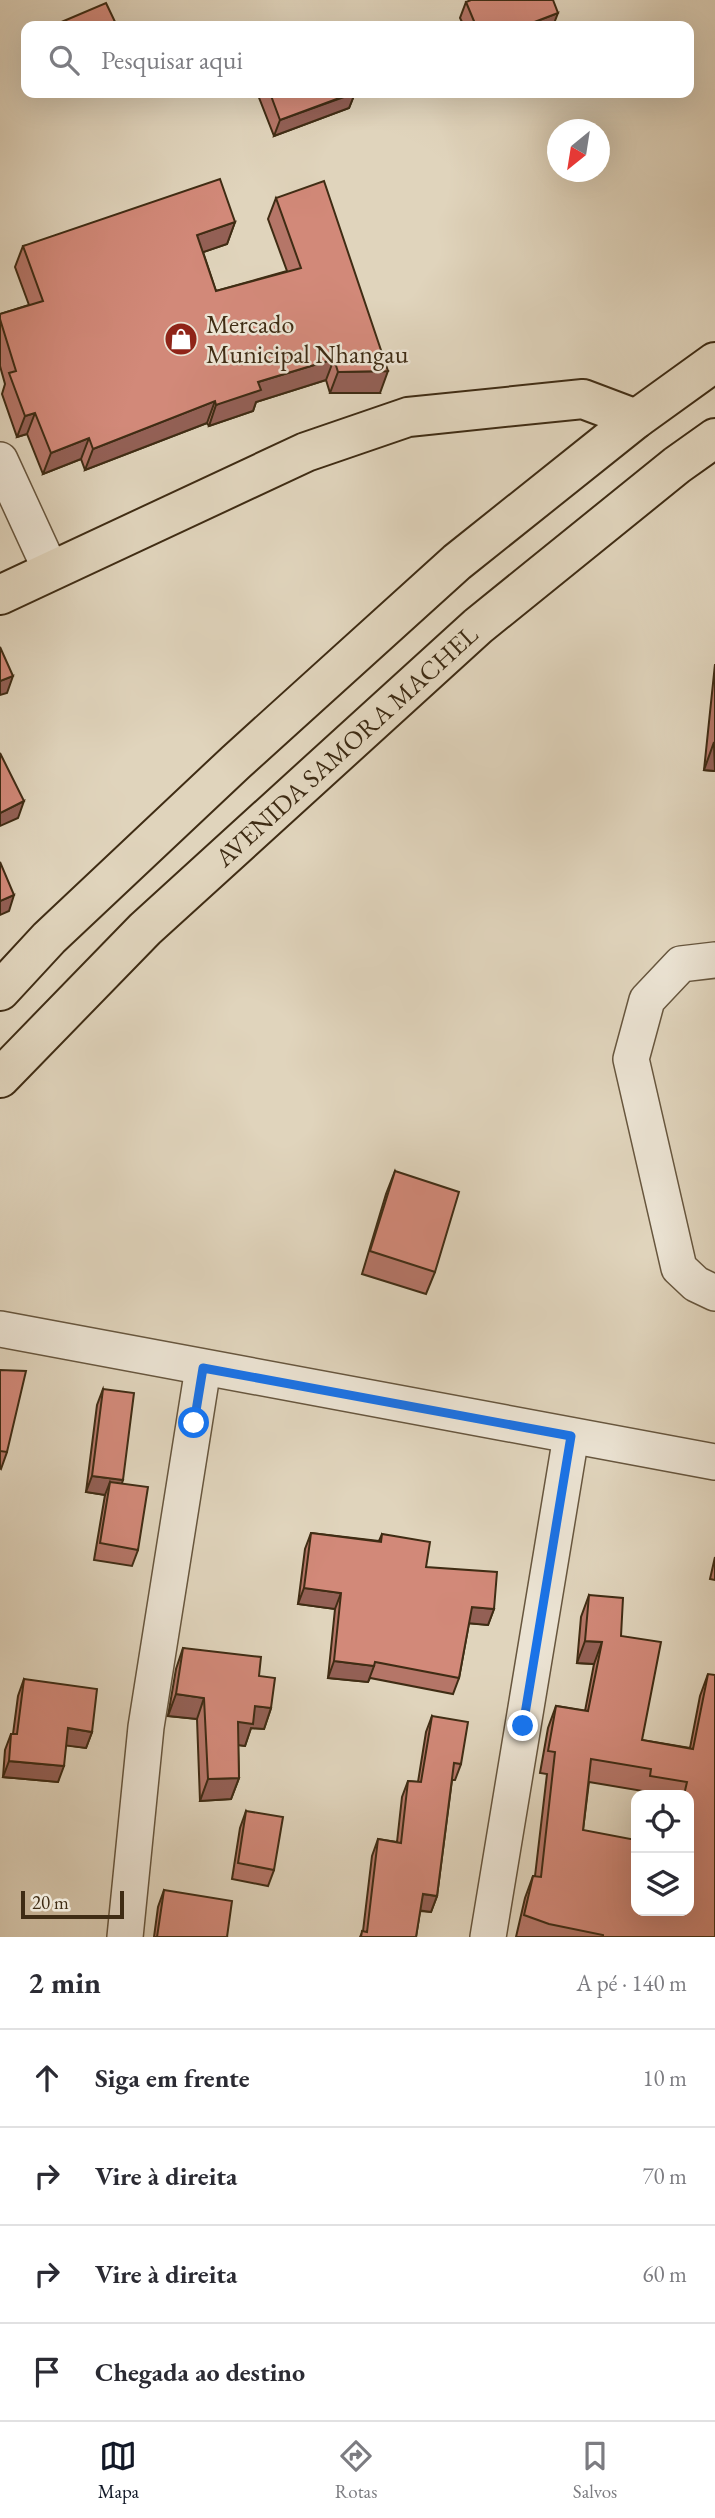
<!DOCTYPE html>
<html lang="pt">
<meta charset="utf-8">
<style>
body{margin:0;font-family:"EB Garamond",serif;background:#f7f7f7;color:#2b2b33}
.controls{position:absolute;right:21px;bottom:21px;display:grid;overflow:hidden;border-radius:14px;box-shadow:0 7px 28px #0002}
.controls button{width:63px;height:63px;display:grid;place-items:center;padding:0;border:0;border-bottom:2px solid #e1e1e2;background:#fff;color:#2b2b33;font:35px sans-serif}
.compass{position:absolute;left:547px;top:119px;width:63px;height:63px;border-radius:50%;background:#fff;box-shadow:0 7px 28px #0002;rotate:210deg}
.scale{position:absolute;left:21px;bottom:18px;width:103px;box-sizing:border-box;padding-left:7px;border:4px solid #3f2c14;border-top:0;font-size:19px;line-height:24px;white-space:nowrap;color:#3f2c14;-webkit-text-stroke:5px #ebe3d3;paint-order:stroke}
.stop{position:absolute;width:21px;height:21px;margin:-16px;border:5px solid #1a73e8;border-radius:50%;background:#fff}
.stop.end{background:#1a73e8;border-color:#fff;box-shadow:0 2px 7px #0008}
.list{margin:0;padding:0;list-style:none}
h2{display:flex;justify-content:space-between;align-items:center;height:91px;margin:0;padding:0 28px;font-size:30px}
h2 small{font-size:23px;font-weight:400;color:#7c7c81}
.list li{display:grid;grid-template-columns:46px 1fr auto;gap:21px;align-items:center;box-sizing:border-box;height:98px;padding:0 28px;border-top:2px solid #e1e1e2}
.list b{display:block;font-size:26px;white-space:nowrap}
.list em{font-size:23px;font-style:normal;color:#7c7c81}
.icon{flex:none;width:38px;height:38px;fill:none;stroke:currentColor;stroke-width:2;stroke-linecap:round;stroke-linejoin:round}
.map{position:relative;flex:none;width:715px;height:1937px;overflow:hidden}
.search{position:absolute;background:#fff;box-shadow:0 7px 28px #0002;left:21px;right:21px;top:21px;height:77px;display:flex;align-items:center;gap:18px;box-sizing:border-box;padding:0 24px;border-radius:14px;color:#7c7c81;font-size:26px}
.sheet{height:483px;background:#fff}
nav{display:flex;justify-content:space-around;align-items:center;box-sizing:border-box;height:98px;border-top:2px solid #e1e1e2;background:#fff;font-size:19px;color:#7c7c81}
nav a{display:grid;justify-items:center;gap:4px}
nav .on{color:#111827}
.map>svg:first-child{display:block}
</style>
<div class="map">
<svg width="715" height="1937" viewBox="0 0 715 1937">
<rect width="100%" height="100%" fill="#e0d4bc"/>
<filter id="stains"><feTurbulence type="fractalNoise" baseFrequency=".00286" numOctaves="4"/><feColorMatrix values="0 0 0 0 .2 0 0 0 0 .09 0 0 0 0 .02 0 0 0 .5 -.17"/></filter>
<radialGradient id="worn" r=".72"><stop offset=".6" stop-color="#630" stop-opacity="0"/><stop offset="1" stop-color="#630" stop-opacity=".3"/></radialGradient>
<g fill="none" stroke-linecap="round" stroke-linejoin="round">
<defs>
<g id="minor">
<path d="M 0,460 L 51,571"/>
<path d="M 715,960 L 681,964 L 647,1000 L 631,1059 L 679,1268 L 696,1284 L 715,1293"/>
<path d="M 0,1329 L 715,1462"/>
<path d="M 125,1937 L 146,1727 L 203,1368"/>
<path d="M 488,1937 L 571,1436"/>
</g>
<path id="major" d="M 0,595 L 306,452 L 408,417 L 583,399 L 636,419"/>
<g id="highway">
<path d="M 0,991 L 49,938 L 236,762 L 457,562 L 636,419 L 715,362"/>
<path id="s1" d="M 0,1078 L 145,929 L 478,626 L 677,465 L 715,438"/>
</g>
</defs>
<use href="#minor" stroke="#67563e" stroke-width="38"/>
<use href="#major" stroke="#3f2c14" stroke-width="42"/>
<use href="#highway" stroke="#3f2c14" stroke-width="42"/>
<use href="#minor" stroke="#ebe3d3" stroke-width="35"/>
<use href="#major" stroke="#e0d4bc" stroke-width="38"/>
<use href="#highway" stroke="#e0d4bc" stroke-width="38"/>
</g>
<g fill="#b57668" stroke="#3f2c14" stroke-width="2" fill-rule="evenodd">
<path d="M 466,2 L 553,26 L 464,26 L 460,18 Z"/>
<path d="M 259,93 L 355,93 L 349,108 L 274,136 L 258,95 Z"/>
<path d="M 276,198 L 380,393 L 330,393 L 326,380 L 256,402 L 253,411 L 209,426 L 207,423 L 85,470 L 81,459 L 43,474 L 27,434 L 17,437 L 2,394 L 5,384 L 0,366 L 0,314 L 29,305 L 15,267 L 23,246 L 235,222 L 227,244 L 203,252 L 216,291 L 287,271 L 268,219 Z"/>
<path d="M 715,664 L 715,771 L 704,770 Z"/>
<path d="M 395,1171 L 435,1272 L 426,1294 L 362,1274 L 386,1194 Z"/>
<path d="M 0,1370 L 7,1452 L 1,1469 L 0,1468 Z"/>
<path d="M 103,1389 L 122,1483 L 138,1550 L 132,1566 L 94,1560 L 105,1495 L 86,1492 L 97,1405 Z"/>
<path d="M 311,1533 L 379,1541 L 382,1534 L 426,1567 L 494,1609 L 488,1625 L 469,1623 L 459,1678 L 453,1694 L 370,1678 L 368,1682 L 328,1678 L 335,1609 L 298,1604 L 305,1549 Z"/>
<path d="M 715,1557 L 715,1580 L 710,1579 Z"/>
<path d="M 589,1595 L 621,1636 L 642,1740 L 690,1748 L 700,1696 L 708,1674 L 715,1937 L 516,1937 L 525,1898 L 533,1876 L 535,1876 L 547,1774 L 540,1773 L 548,1728 L 556,1706 L 585,1711 L 594,1664 L 577,1663 L 581,1617 ZM 589,1782 L 643,1791 L 642,1795 L 689,1795 L 689,1911 L 583,1830 Z"/>
<path d="M 183,1648 L 259,1676 L 271,1708 L 264,1729 L 251,1728 L 245,1746 L 238,1745 L 239,1778 L 231,1799 L 200,1801 L 197,1719 L 168,1716 L 176,1669 Z"/>
<path d="M 24,1679 L 92,1732 L 86,1748 L 66,1745 L 58,1782 L 3,1777 L 5,1750 L 11,1734 L 13,1734 L 18,1696 Z"/>
<path d="M 432,1716 L 461,1764 L 455,1780 L 452,1780 L 437,1896 L 431,1912 L 420,1911 L 416,1937 L 360,1937 L 363,1931 L 372,1856 L 378,1839 L 397,1842 L 402,1797 L 408,1781 L 418,1782 L 426,1732 Z"/>
<path d="M 246,1811 L 274,1870 L 268,1886 L 232,1879 L 240,1828 Z"/>
<path d="M 164,1890 L 227,1937 L 154,1937 L 158,1907 Z"/>
</g>
<g fill="#936055" stroke="#3f2c14" stroke-width="2">
<path d="M 558,13 L 553,26 L 524,26 Z"/>
<path d="M 355,93 L 349,108 L 274,136 L 280,120 Z"/>
<path d="M 235,222 L 227,244 L 189,257 L 197,235 Z"/>
<path d="M 334,359 L 326,380 L 256,402 L 253,411 L 209,426 L 216,405 L 258,382 Z"/>
<path d="M 388,371 L 380,393 L 330,393 L 338,372 Z"/>
<path d="M 215,401 L 207,423 L 85,470 L 93,449 Z"/>
<path d="M 35,413 L 27,434 L 17,437 L 25,416 Z"/>
<path d="M 89,438 L 81,459 L 43,474 L 51,453 Z"/>
<path d="M 13,676 L 7,693 L 0,695 L 0,681 Z"/>
<path d="M 714,742 L 715,771 L 704,770 Z"/>
<path d="M 24,801 L 18,818 L 0,826 L 0,813 Z"/>
<path d="M 14,895 L 9,911 L 0,915 L 0,901 Z"/>
<path d="M 92,1476 L 123,1480 L 117,1497 L 110,1482 L 105,1495 L 86,1492 Z"/>
<path d="M 304,1588 L 341,1593 L 335,1609 L 298,1604 Z"/>
<path d="M 472,1607 L 494,1609 L 488,1625 L 466,1623 Z"/>
<path d="M 585,1641 L 602,1642 L 594,1664 L 577,1663 Z"/>
<path d="M 334,1661 L 374,1666 L 368,1682 L 328,1678 Z"/>
<path d="M 176,1694 L 204,1698 L 197,1719 L 168,1716 Z"/>
<path d="M 255,1706 L 271,1708 L 264,1729 L 251,1728 L 245,1746 L 230,1744 L 238,1722 Z"/>
<path d="M 68,1728 L 92,1732 L 86,1748 L 62,1745 Z"/>
<path d="M 9,1761 L 64,1766 L 58,1782 L 3,1777 Z"/>
<path d="M 239,1778 L 231,1799 L 200,1801 L 208,1779 Z"/>
<path d="M 423,1894 L 437,1896 L 431,1912 L 417,1910 Z"/>
</g>
<g fill="#d28979" stroke="#3f2c14" stroke-width="2" fill-rule="evenodd">
<path d="M 471,0 L 553,0 L 558,13 L 524,26 L 476,26 L 466,2 Z"/>
<path d="M 106,3 L 117,26 L 52,26 Z"/>
<path d="M 270,93 L 353,93 L 280,120 Z"/>
<path d="M 220,179 L 235,222 L 197,235 L 216,291 L 301,268 L 276,198 L 324,181 L 388,371 L 338,372 L 334,359 L 258,382 L 261,390 L 216,405 L 215,401 L 93,449 L 89,438 L 51,453 L 35,413 L 25,416 L 9,373 L 16,371 L 0,319 L 0,314 L 43,301 L 23,246 Z"/>
<path d="M 0,647 L 13,676 L 0,681 Z"/>
<path d="M 0,753 L 24,801 L 0,813 Z"/>
<path d="M 0,862 L 14,895 L 0,901 Z"/>
<path d="M 395,1171 L 459,1192 L 435,1272 L 370,1251 Z"/>
<path d="M 0,1370 L 26,1371 L 7,1452 L 0,1451 Z"/>
<path d="M 103,1389 L 134,1393 L 123,1480 L 92,1476 Z"/>
<path d="M 110,1482 L 148,1487 L 138,1550 L 100,1543 Z"/>
<path d="M 311,1533 L 381,1542 L 382,1534 L 430,1542 L 426,1567 L 497,1572 L 494,1609 L 472,1607 L 459,1678 L 375,1662 L 374,1666 L 334,1661 L 341,1593 L 304,1588 Z"/>
<path d="M 589,1595 L 623,1598 L 621,1636 L 661,1642 L 642,1740 L 693,1749 L 708,1674 L 715,1675 L 715,1937 L 603,1937 L 603,1935 L 549,1924 L 524,1915 L 533,1876 L 541,1877 L 555,1752 L 548,1751 L 556,1706 L 588,1711 L 602,1642 L 585,1641 ZM 591,1759 L 651,1769 L 650,1776 L 687,1782 L 684,1795 L 689,1795 L 689,1911 L 636,1911 L 636,1840 L 583,1830 Z"/>
<path d="M 183,1648 L 261,1657 L 259,1676 L 275,1678 L 271,1708 L 255,1706 L 253,1724 L 238,1722 L 239,1778 L 208,1779 L 204,1698 L 176,1694 Z"/>
<path d="M 24,1679 L 97,1689 L 92,1732 L 68,1728 L 64,1766 L 9,1761 L 11,1734 L 17,1734 Z"/>
<path d="M 432,1716 L 468,1722 L 461,1764 L 454,1763 L 437,1896 L 423,1894 L 416,1937 L 361,1937 L 362,1931 L 367,1932 L 378,1839 L 401,1843 L 408,1781 L 421,1782 Z"/>
<path d="M 246,1811 L 283,1817 L 274,1870 L 238,1863 Z"/>
<path d="M 164,1890 L 232,1901 L 227,1937 L 157,1937 Z"/>
</g>
<g fill="none" stroke-linecap="round" stroke-linejoin="round">
<path stroke="#1a73e8" stroke-width="9" d="M 194,1423 L 203,1368 L 571,1436 L 523,1726"/>
</g>
<defs>
<symbol id="shop-disc" viewBox="-11 -11 22 22"><circle r="9.5" fill="#8f2418" stroke="#ebe3d3"/><path d="M-5-2.5h2.3a2.7 3.5 0 0 1 5.4 0H5L5.5 6h-11ZM-1.5-2.5h3a1.5 2.3 0 0 0-3 0Z" fill="#fff"/></symbol>
</defs>
<g fill-rule="evenodd">
<use href="#shop-disc" x="162" y="320" width="38" height="38"/>
</g>
<g text-anchor="middle" dominant-baseline="central" stroke-width="5" stroke-linejoin="round" paint-order="stroke">
<g font-size="26" fill="#3f2c14" stroke="#ebe3d3" text-anchor="start">
<text x="206" y="324">Mercado<tspan x="206" dy="30">Municipal Nhangau</tspan></text>
</g>
<g font-size="26" fill="#3f2c14" stroke="#ebe3d3">
<text stroke="none"><textPath href="#s1" startOffset="480">AVENIDA SAMORA MACHEL</textPath></text>
</g>
</g>
<rect width="100%" height="100%" filter="url(#stains)"/>
<rect width="100%" height="100%" fill="url(#worn)"/>
</svg>
<div class="controls">
<button><svg class="icon" aria-label="locate" viewBox="0 0 24 24"><circle cx="12" cy="12" r="6"/><path d="M12 2v4M12 18v4M2 12h4M18 12h4"/></svg></button>
<button><svg class="icon" aria-label="layers" viewBox="0 0 24 24"><path d="M12 4l9 5-9 5-9-5zM3 14l9 5 9-5"/></svg></button>
</div>
<svg class="compass" viewBox="-18 -18 36 36"><path d="M0-13l5 13h-10z" fill="#e53935"/><path d="M0 13l5-13h-10z" fill="#7c7c81"/></svg>
<div class="scale">20 m</div>
<div class="stop" style="left:194px;top:1423px"></div>
<div class="stop end" style="left:523px;top:1726px"></div>
<div class="search"><svg class="icon" aria-label="search" viewBox="0 0 24 24"><circle cx="10" cy="10" r="6"/><path d="M15 15l6 6"/></svg>Pesquisar aqui</div>
</div>
<section class="sheet">
<h2>2 min<small>A pé · 140 m</small></h2>
<ul class="list">
<li><svg class="icon" aria-label="ahead" viewBox="0 0 24 24"><path d="M12 20V5M6 11l6-6 6 6"/></svg><div><b>Siga em frente</b></div><em>10 m</em></li>
<li><svg class="icon" aria-label="right" viewBox="0 0 24 24"><path d="M7 20v-9h11M14 6l5 5-5 5"/></svg><div><b>Vire à direita</b></div><em>70 m</em></li>
<li><svg class="icon" aria-label="right" viewBox="0 0 24 24"><path d="M7 20v-9h11M14 6l5 5-5 5"/></svg><div><b>Vire à direita</b></div><em>60 m</em></li>
<li><svg class="icon" aria-label="arrive" viewBox="0 0 24 24"><path d="M6 21V4h12l-3 4 3 4H6"/></svg><div><b>Chegada ao destino</b></div></li>
</ul>
</section>
<nav>
<a class="on"><svg class="icon" aria-label="map" viewBox="0 0 24 24"><path d="M3 6l6-2 6 2 6-2v14l-6 2-6-2-6 2zM9 4v14M15 6v14"/></svg>Mapa</a>
<a><svg class="icon" aria-label="directions" viewBox="0 0 24 24"><path d="M12 3l9 9-9 9-9-9zM9 14v-3h6M13 9l2 2-2 2"/></svg>Rotas</a>
<a><svg class="icon" aria-label="saved" viewBox="0 0 24 24"><path d="M7 4h10v16l-5-4-5 4z"/></svg>Salvos</a>
</nav>
